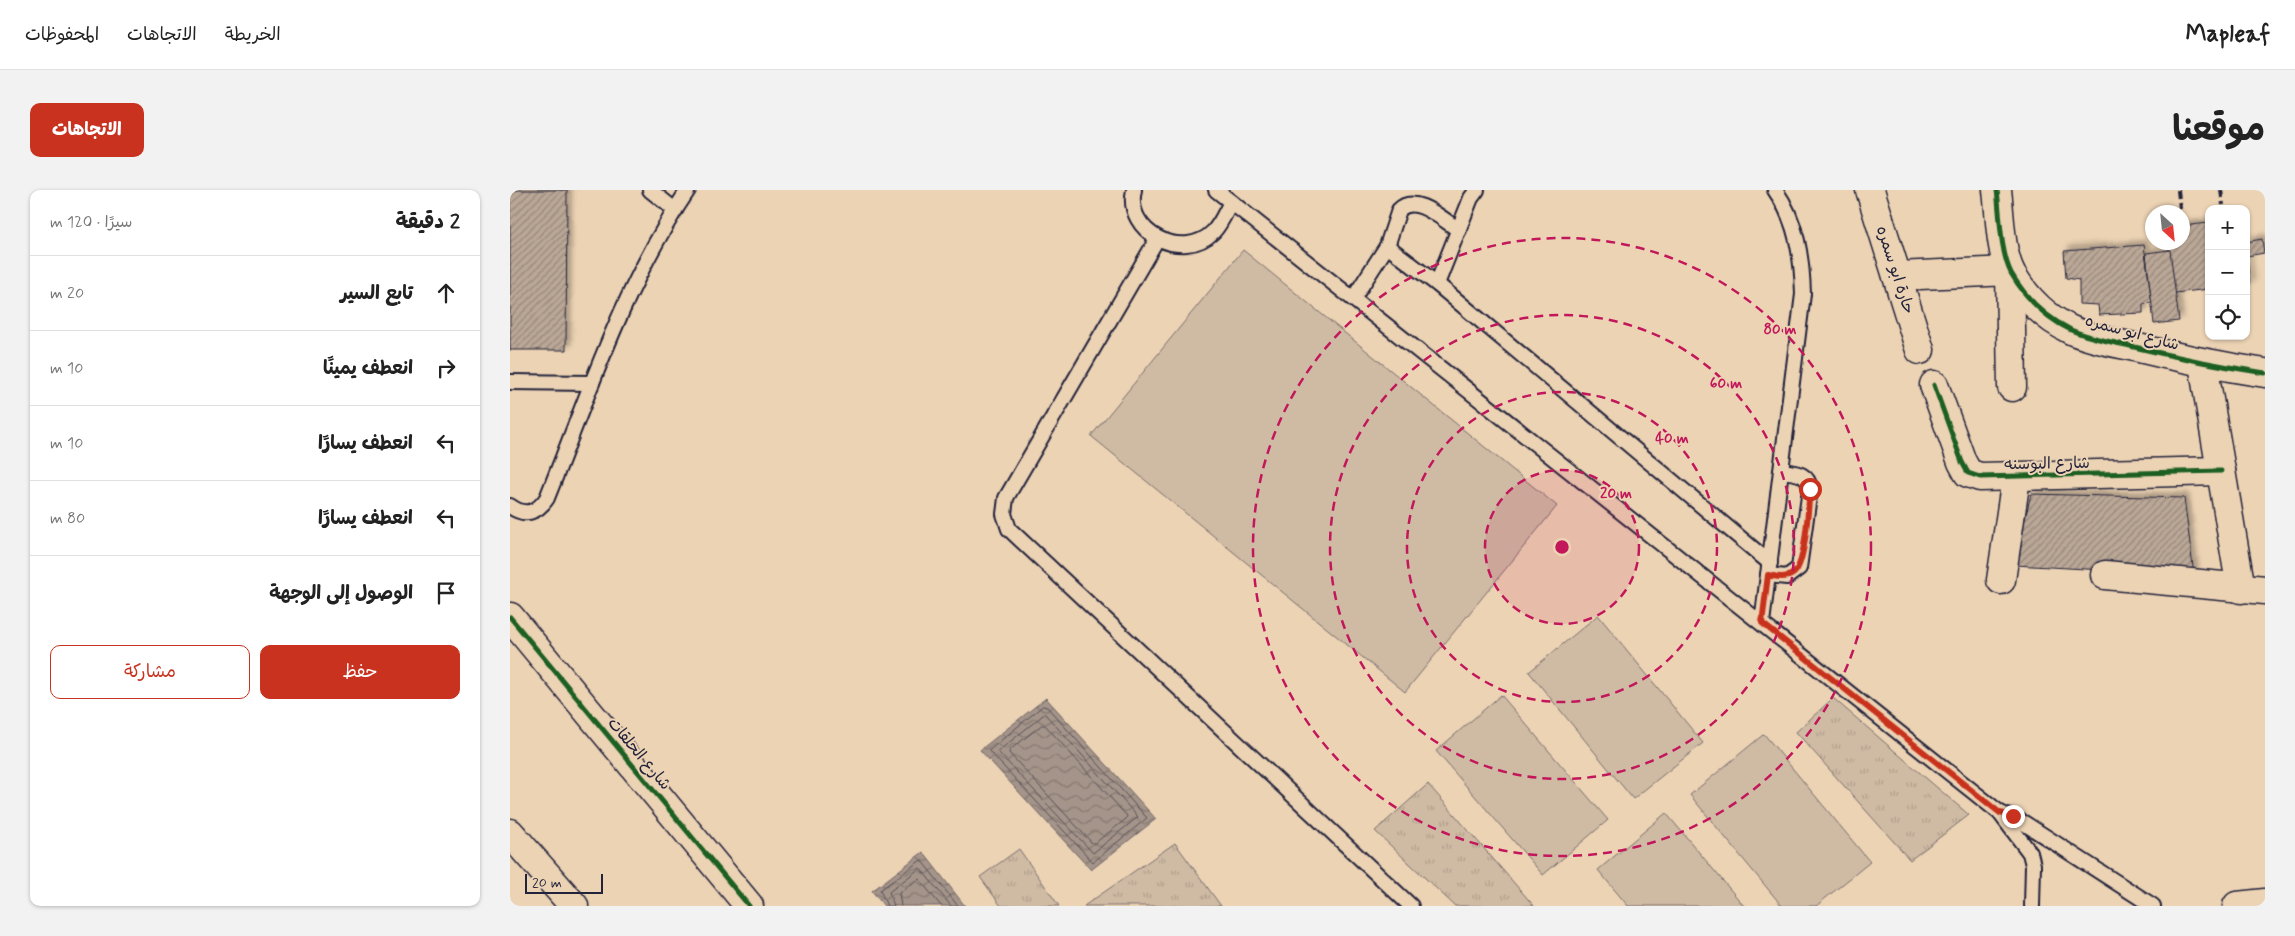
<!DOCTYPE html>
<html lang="ar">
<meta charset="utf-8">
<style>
body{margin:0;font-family:Mynerve,"Playpen Sans Arabic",sans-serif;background:#f2f2f2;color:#222;direction:rtl}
.controls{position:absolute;right:15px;top:15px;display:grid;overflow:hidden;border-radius:10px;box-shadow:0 1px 4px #0004}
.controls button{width:45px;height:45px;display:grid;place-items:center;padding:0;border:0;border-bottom:1px solid #e0e0e0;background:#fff;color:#222;font:25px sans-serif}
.compass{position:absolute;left:1635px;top:15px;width:45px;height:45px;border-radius:50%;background:#fff;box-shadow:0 1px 4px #0004;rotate:153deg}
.scale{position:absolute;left:15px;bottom:12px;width:78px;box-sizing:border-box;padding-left:5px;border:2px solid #22223b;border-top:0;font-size:14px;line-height:18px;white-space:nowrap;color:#22223b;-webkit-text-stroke:4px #ecd3b4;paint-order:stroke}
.stop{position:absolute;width:15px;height:15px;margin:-11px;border:4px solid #c8321e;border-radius:50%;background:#fff}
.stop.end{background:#c8321e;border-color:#fff;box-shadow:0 1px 5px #0008}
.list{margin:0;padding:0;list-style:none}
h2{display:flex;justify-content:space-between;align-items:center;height:65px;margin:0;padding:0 20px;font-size:21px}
h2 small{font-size:16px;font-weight:400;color:#767676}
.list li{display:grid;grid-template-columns:32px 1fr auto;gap:15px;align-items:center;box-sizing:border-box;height:75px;padding:0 20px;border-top:1px solid #e0e0e0}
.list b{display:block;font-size:19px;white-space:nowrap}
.list em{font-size:16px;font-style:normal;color:#767676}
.actions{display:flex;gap:10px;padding:15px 20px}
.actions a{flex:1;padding:11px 0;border:1px solid #c8321e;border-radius:10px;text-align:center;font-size:18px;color:#c8321e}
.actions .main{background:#c8321e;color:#fff}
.icon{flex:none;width:28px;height:28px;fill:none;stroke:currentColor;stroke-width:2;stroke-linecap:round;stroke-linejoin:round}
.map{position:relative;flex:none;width:1755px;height:716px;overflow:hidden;direction:ltr;border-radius:10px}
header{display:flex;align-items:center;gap:30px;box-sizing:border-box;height:70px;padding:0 25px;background:#fff;border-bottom:1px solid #e0e0e0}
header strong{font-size:24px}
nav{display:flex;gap:28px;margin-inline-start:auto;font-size:18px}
.intro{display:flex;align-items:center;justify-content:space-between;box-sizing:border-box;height:120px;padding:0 30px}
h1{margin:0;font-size:35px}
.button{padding:12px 22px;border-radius:10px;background:#c8321e;color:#fff;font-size:18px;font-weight:700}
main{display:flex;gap:30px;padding:0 30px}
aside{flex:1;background:#fff;border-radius:10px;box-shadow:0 1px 4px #0004}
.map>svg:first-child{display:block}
</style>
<header>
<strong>Mapleaf</strong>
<nav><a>الخريطة</a><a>الاتجاهات</a><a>المحفوظات</a></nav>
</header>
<div class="intro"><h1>موقعنا</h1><a class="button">الاتجاهات</a></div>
<main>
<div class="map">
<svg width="1755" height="716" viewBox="0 0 1755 716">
<defs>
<pattern id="grass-tufts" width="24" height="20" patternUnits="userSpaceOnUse" patternTransform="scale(1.25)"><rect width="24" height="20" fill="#cfbaa3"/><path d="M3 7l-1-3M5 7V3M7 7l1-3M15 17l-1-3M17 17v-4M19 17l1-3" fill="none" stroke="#b1a08d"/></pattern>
<pattern id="water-waves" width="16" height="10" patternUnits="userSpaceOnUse" patternTransform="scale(1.25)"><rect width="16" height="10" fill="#a49489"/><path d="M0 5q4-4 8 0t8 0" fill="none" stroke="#857871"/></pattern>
<pattern id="building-hatch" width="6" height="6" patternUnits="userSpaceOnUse" patternTransform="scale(1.25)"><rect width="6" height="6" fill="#baa796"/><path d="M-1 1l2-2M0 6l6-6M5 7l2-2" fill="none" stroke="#97887c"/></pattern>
<filter id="shadow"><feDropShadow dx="4.5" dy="-4.5" stdDeviation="2.5" flood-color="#0004"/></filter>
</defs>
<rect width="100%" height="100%" fill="#ecd3b4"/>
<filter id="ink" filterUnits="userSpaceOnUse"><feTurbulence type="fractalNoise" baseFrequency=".02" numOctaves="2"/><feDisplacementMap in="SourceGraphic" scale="10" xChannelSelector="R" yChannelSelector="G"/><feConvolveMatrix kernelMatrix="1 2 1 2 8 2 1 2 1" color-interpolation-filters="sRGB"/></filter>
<g filter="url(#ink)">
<g fill="url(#grass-tufts)" stroke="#786e6f">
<path d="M 1323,508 L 1459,625 L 1400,670 L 1286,542 Z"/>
<path d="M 918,594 L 1024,716 L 945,716 L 865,641 Z"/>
<path d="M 665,653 L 711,716 L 574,716 Z"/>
<path d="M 509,659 L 549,716 L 491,716 L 470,687 Z"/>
</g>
<g fill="#cfbaa3" stroke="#786e6f">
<path d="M 733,60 L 1047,316 L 895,502 L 581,246 Z"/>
<path d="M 1088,425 L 1193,553 L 1123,609 L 1019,482 Z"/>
<path d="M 991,505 L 1098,630 L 1033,685 L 926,561 Z"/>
<path d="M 1254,544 L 1360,672 L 1306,716 L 1272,716 L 1180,605 Z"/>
<path d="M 1156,623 L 1234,716 L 1118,716 L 1088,680 Z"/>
</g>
<g fill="url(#water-waves)" stroke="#70666a">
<path d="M 536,508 L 646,629 L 581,680 L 470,560 Z"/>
<path d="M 413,662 L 455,716 L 374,716 L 362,701 Z"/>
</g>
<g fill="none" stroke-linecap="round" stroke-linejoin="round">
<g stroke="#56505a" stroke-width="1">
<path d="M 533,516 L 537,517 L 637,628 L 583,672 L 479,561 Z"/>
<path d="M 535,524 L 628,627 L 583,663 L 488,562 Z"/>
<path d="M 532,535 L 535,535 L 617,626 L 616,629 L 585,653 L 582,653 L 499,563 L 500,560 Z"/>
<path d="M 377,716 L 370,700 L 411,670 L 448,716"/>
<path d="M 384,716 L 379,702 L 410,678 L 441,716"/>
<path d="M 391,716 L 389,703 L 409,689 L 431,716"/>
</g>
</g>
<g fill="url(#building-hatch)" stroke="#22223b" filter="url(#shadow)">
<path d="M 0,0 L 57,0 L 56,160 L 0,160 Z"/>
<path d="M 1699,33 L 1699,99 L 1665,103 L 1658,54 L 1672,52 L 1672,36 Z"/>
<path d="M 1752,49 L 1754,63 L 1737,66 L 1740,95 L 1736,96 L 1736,52 Z"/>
<path d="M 1634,55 L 1642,113 L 1633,114 L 1633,123 L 1589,125 L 1588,115 L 1569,114 L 1569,90 L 1556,88 L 1554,61 Z"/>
<path d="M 1660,60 L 1669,131 L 1644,134 L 1636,63 Z"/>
<path d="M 1521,304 L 1674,308 L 1684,385 L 1504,375 Z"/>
</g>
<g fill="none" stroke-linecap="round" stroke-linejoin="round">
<defs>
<g id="service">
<path d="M 140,0 L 165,20"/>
<path d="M 624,0 C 614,43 673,72 703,42 C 711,34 716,21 721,12"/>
<path d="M 706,0 L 1490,623 L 1520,663 L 1523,675 L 1522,716"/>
<path d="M 647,49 L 496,308 L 494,324 L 499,339 L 901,716"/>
<path d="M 877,56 L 927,94 L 1260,373"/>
<path d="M 927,94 L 961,8 L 967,0"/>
<path d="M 843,109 L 877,56 L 889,20 C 905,3 933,30 949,40"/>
<path d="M 0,192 L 82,193"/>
<path d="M 0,316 C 15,327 27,323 37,308 C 79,203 114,95 178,0"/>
<path d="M 1258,385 L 1277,387 L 1289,378 L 1300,299 C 1298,282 1285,283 1271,281"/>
<path d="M 1252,433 L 1293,104 C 1292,68 1287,31 1265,0"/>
<path d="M 1490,623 L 1514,633 L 1643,716"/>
</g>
<g id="minor">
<path d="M 1360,0 L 1410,160"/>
<path d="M 1487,0 C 1490,24 1490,61 1501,83 C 1515,107 1536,128 1561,140 C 1579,148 1601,152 1620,156 C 1665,167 1709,176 1755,183"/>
<path d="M 1387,86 L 1500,81 L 1502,197"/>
<path d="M 1693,174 L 1731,399"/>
<path d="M 1424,195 L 1452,272 L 1458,283 L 1470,287 L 1711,281"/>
<path d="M 1595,385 L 1755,400"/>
<path d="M 1491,390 L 1506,288"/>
<path d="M 0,427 L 239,716"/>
<path d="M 1727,716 L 1755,713"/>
</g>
<path id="primary" d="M 0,643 L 64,716"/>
</defs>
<use href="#service" stroke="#22223b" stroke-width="18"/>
<use href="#minor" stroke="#22223b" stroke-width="31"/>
<use href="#primary" stroke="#22223b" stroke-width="31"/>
<use href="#service" stroke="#ecd3b4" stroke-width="14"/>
<use href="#minor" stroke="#ecd3b4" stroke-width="28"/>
<use href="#primary" stroke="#ecd3b4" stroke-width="28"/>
<g stroke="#22223b" stroke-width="4" stroke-dasharray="8 4" stroke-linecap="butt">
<path d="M 1668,0 L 1670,19"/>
<path d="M 1711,0 L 1713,15"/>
</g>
<defs>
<g id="cycleway">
<path d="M 1487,0 C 1490,24 1490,61 1501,83 C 1515,107 1536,128 1561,140 C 1579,148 1601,152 1620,156 C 1665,167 1709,176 1755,183"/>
<path d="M 1424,195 L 1452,272 L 1458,283 L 1470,287 L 1711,281"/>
<path d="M 0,427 L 239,716"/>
</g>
</defs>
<use href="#cycleway" stroke="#ecd3b4" stroke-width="8"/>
<use href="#cycleway" stroke="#1b5e20" stroke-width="5"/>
</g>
</g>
<g fill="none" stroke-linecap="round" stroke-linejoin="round" filter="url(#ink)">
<path stroke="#c8321e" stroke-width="6" d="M 1300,299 C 1298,316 1296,373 1284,383 C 1276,389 1267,387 1258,385 L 1252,433 L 1490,623 L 1503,626"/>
</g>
<circle cx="1052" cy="357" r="77" fill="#c2185b" fill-opacity=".12"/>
<g fill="none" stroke="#c2185b" stroke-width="2.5" stroke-dasharray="9 6">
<circle cx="1052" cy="357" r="77"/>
<circle cx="1052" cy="357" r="155"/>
<circle cx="1052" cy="357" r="232"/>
<circle cx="1052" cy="357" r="309"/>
</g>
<g text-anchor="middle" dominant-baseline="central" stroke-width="4" stroke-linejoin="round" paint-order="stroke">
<g font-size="16" fill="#22223b" stroke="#ecd3b4">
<text transform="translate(1385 80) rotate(72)">حارة ابو سمره</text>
<text transform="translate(1622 143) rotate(15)">شارع ابو سمره</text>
<text transform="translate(1537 274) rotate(-1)">شارع البوسنه</text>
<text transform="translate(129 564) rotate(50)">شارع الحلقات</text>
</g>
</g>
<circle cx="1052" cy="357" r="8" fill="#c2185b" stroke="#ecd3b4" stroke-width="2.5"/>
<g font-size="15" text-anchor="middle" font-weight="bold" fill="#c2185b" stroke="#ecd3b4" stroke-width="4" stroke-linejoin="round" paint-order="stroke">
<text x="1270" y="144">80 m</text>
<text x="1216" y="198">60 m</text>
<text x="1162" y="253">40 m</text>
<text x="1106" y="308">20 m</text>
</g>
</svg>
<div class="controls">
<button>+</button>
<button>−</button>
<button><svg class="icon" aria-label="locate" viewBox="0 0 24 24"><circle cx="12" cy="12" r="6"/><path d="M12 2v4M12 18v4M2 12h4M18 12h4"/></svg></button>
</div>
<svg class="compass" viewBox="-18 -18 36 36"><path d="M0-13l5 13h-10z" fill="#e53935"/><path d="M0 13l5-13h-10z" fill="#767676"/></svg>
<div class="scale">20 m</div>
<div class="stop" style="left:1300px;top:299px"></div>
<div class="stop end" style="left:1503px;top:626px"></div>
</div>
<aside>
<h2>2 دقيقة<small>سيرًا · 120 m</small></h2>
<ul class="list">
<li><svg class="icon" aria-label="ahead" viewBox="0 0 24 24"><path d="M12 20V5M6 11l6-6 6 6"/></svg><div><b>تابع السير</b></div><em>20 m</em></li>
<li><svg class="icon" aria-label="right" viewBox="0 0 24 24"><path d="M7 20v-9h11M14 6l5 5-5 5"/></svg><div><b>انعطف يمينًا</b></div><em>10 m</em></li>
<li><svg class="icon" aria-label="left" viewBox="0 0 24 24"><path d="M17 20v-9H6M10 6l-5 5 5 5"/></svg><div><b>انعطف يسارًا</b></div><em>10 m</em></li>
<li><svg class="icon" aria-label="left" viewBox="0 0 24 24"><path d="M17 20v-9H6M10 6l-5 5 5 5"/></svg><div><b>انعطف يسارًا</b></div><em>80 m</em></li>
<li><svg class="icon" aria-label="arrive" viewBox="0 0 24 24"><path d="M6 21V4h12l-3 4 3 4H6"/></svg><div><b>الوصول إلى الوجهة</b></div></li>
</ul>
<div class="actions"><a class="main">حفظ</a><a>مشاركة</a></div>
</aside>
</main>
